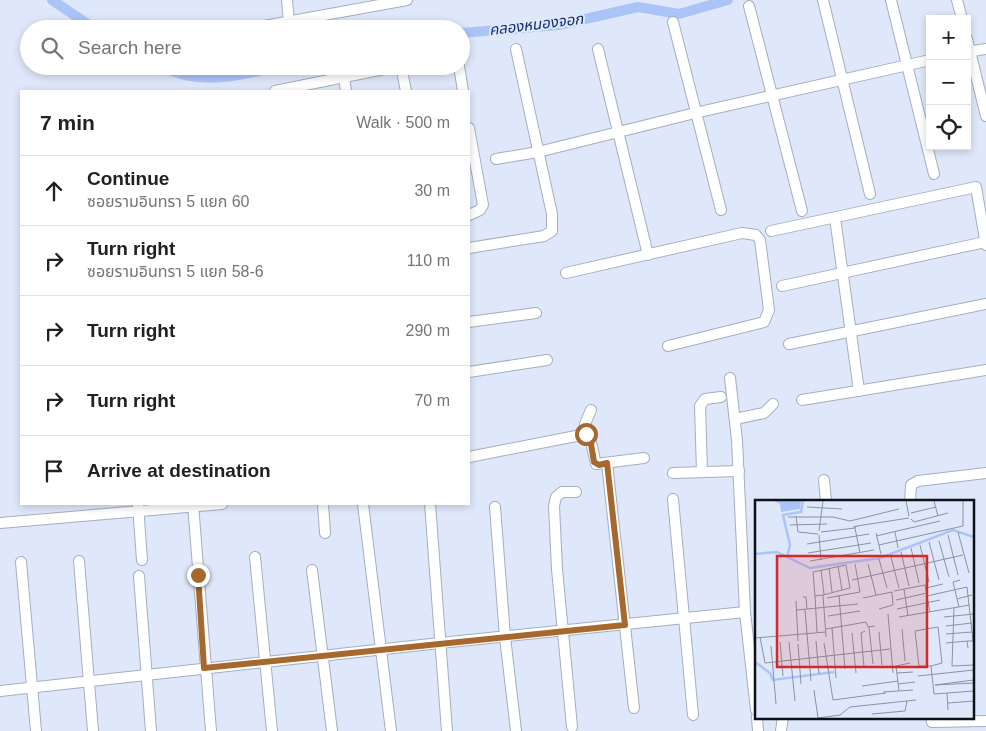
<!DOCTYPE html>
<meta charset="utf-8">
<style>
body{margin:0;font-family:Arial,"Noto Sans Thai",sans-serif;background:#f6f6f6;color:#202124}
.controls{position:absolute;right:15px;top:15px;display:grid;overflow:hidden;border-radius:0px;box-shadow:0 2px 8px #0003}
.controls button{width:45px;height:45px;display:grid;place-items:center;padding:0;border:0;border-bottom:1px solid #e0e0e0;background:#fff;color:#202124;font:25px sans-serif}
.stop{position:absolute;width:15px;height:15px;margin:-11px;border:4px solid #a6682d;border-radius:50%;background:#fff}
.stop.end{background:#a6682d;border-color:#fff;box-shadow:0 1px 5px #0008}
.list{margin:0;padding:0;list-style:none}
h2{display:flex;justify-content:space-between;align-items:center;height:65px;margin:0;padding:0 20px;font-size:21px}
h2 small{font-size:16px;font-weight:400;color:#757577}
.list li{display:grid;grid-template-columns:32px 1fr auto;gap:15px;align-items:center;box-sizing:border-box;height:70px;padding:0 20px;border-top:1px solid #e0e0e0}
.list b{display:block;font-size:19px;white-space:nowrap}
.list p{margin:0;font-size:16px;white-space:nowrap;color:#757577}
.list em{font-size:16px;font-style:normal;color:#757577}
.icon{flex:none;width:28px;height:28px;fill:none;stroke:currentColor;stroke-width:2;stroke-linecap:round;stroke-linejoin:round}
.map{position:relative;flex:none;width:986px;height:731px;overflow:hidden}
.search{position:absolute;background:#fff;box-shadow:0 2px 8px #0003;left:20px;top:20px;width:450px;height:55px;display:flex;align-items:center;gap:12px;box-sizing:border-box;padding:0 18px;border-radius:28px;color:#757577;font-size:19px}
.panel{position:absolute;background:#fff;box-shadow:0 2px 8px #0003;left:20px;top:90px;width:450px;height:415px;border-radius:0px}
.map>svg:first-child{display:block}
</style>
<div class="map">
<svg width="986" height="731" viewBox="0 0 986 731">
<rect width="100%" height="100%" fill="#dfe8fb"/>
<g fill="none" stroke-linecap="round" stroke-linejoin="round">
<g stroke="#abc4f8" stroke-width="10">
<path d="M 52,0 L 95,29"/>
<path d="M 461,33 L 559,25 L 638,7 L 679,14 L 728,0"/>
<path d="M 161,66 C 201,87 240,75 281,66"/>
</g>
<defs>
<g id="minor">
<path d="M 287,0 L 289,23"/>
<path d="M 823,0 L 870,194"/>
<path d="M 891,0 L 934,174"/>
<path d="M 957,0 L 962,19"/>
<path d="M 749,6 L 802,211"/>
<path d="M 673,22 L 721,210"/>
<path d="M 247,29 L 407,0"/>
<path d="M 967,39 L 986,116"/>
<path d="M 598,49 L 648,255"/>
<path d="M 967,52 L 986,49"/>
<path d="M 401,66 L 406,91"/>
<path d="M 459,66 L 463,91"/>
<path d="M 344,77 L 346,91"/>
<path d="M 275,91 L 399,66"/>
<path d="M 469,128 L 483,205 L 480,210 L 469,215"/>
<path d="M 496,159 L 538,152 L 695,113 L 930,60"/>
<path d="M 835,218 L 859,391"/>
<path d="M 771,231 L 976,187 L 986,245"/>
<path d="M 469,248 L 544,236 L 552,231 L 552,214 L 516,49"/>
<path d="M 566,273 L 742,233 L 756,235 L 760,240 L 769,310 L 764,322 L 668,346"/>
<path d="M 782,286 L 985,242"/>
<path d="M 469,322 L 536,313"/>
<path d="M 789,344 L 986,304"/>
<path d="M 469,372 L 547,360"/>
<path d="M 730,378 L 737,440 L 745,612 L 756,710"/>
<path d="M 802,400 L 986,370"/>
<path d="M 735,419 L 764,413 L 773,404"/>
<path d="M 586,434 L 585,424 L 591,410"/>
<path d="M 469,457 L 586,434 L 590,438 L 596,464 L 644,458"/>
<path d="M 607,463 L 634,708"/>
<path d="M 702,472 L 700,406 L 705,399 L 721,397"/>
<path d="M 673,473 L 739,471"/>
<path d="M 824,480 L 826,501"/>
<path d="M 673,499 L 693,715"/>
<path d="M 910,501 L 911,485 L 918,481 L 986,473"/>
<path d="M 193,504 L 211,731"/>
<path d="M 323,504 L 325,533"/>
<path d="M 363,504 L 391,731"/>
<path d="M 430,504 L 447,731"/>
<path d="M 138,505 L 142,560"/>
<path d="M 495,507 L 505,637 L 516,731"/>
<path d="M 0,523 L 222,504"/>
<path d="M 255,557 L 272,731"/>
<path d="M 79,561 L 93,731"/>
<path d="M 21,562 L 36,731"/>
<path d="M 312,570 L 332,731"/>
<path d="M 139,576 L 151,731"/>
<path d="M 0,691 L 440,643 L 745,612"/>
<path d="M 757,717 L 758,731"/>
<path d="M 931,717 L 932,722 L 986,721"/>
<path d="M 572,727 L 557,569 L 554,506 L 556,497 L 562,492 L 576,492"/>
<path d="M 781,731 L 783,717"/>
</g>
</defs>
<use href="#minor" stroke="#a5aebf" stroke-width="12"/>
<use href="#minor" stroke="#fff" stroke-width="10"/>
</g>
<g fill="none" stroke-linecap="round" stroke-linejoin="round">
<path stroke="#a6682d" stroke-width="6" d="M 198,575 L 204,668 L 625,625 L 607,463 L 599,465 L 594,462 L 590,438 L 586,434"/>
</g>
<g text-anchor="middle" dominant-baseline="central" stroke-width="4" stroke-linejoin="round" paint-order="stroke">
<g font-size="15" font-style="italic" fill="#102a72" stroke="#dfe8fb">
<text transform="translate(536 24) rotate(-7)">คลองหนองจอก</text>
</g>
</g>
<g transform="translate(755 500)">
<rect width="219" height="219" fill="#dfe8fb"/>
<path d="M 19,1 L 46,1 L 45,9 L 26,12 L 25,4 Z" fill="#abc4f8"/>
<path fill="none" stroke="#abc4f8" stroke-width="2.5" d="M 0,54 L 22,52 L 55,68 L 125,58 L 198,30 L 219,37M 32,57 L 35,45 L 28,15 L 46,12 L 48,1M 0,162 L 15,173 L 18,180 L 79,172"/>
<path fill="none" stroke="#8b92a0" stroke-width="1" d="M 151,1 L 154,16M 179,1 L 183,16M 52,7 L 87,9M 156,13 L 181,7M 41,16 L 43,32 L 63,34M 33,17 L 78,17 L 95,21 L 144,9M 156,19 L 159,22 L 193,13M 35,25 L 72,24M 102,26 L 154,18M 100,28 L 105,53M 64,31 L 68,1M 66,32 L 100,28 L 102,26 L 98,27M 140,32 L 143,48M 203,32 L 214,73M 121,33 L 126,54M 64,35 L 66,60M 193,35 L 203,75M 121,36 L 185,21M 184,41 L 194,77M 174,42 L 184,80M 52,44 L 114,34M 124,45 L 208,26 L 208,1M 165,45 L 174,82M 156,48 L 164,83M 146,52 L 154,86M 53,53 L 116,43M 136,57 L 144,88M 124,59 L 132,88M 55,61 L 119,50M 113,64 L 121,95M 83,66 L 87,90M 74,68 L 77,92M 66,70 L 69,94M 97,80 L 208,55M 171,88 L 188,84M 149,89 L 153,116M 139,91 L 170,85 L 175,112M 68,95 L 95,88 L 91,65 L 58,72 L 60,96 L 68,95 L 71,137M 84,95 L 90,169M 60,96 L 62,132M 172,96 L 212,87 L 217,132M 48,97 L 51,97 L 52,109M 72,98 L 105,92 L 100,64M 108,98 L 137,92 L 138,105 L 124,109M 202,99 L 217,95M 141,100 L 172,93M 41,101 L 43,141M 204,107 L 198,82 L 205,80M 199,108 L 197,166 L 219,165M 142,109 L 185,100M 42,110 L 103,104M 50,110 L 56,181M 133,114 L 138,173M 73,116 L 105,111M 144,117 L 215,105M 189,117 L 219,114M 191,126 L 217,123M 114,127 L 118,164M 77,128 L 81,178M 71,129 L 111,122 L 113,127 L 120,126M 147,129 L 150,161M 124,132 L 127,165M 97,133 L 101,173M 191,134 L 217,132 L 218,141 L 212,141M 5,137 L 10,163 L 135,149M 0,138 L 71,132M 61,141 L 64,174M 25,142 L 28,176M 34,142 L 40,201M 69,143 L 78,200 L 131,193M 191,143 L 212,141 L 213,148M 43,144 L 46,184M 16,146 L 21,204M 176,166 L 164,166 L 160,131 L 183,127 L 187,163 L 176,166 L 179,194 L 219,191M 109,167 L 106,133 L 110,131M 142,173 L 158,172M 163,176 L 219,170M 143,184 L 160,182M 180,185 L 219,180M 180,185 L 219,183M 107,186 L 143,181M 59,190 L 63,218M 144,191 L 141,166 L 155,163M 128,192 L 158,190M 192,193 L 193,210M 193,203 L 219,201M 117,214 L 150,211 L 152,201M 63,218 L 85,215 L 95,207 L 161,200"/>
<path fill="#d62828" fill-opacity="0.15" stroke="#d62828" stroke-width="2.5" d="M 22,56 L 172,56 L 172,167 L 22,167 Z"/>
<rect width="219" height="219" fill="none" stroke="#0e1117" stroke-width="2.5"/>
</g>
</svg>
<div class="controls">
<button>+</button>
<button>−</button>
<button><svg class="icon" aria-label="locate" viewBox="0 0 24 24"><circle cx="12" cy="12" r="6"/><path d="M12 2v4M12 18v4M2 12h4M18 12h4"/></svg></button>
</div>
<div class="stop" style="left:586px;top:434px"></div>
<div class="stop end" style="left:198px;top:575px"></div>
<div class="search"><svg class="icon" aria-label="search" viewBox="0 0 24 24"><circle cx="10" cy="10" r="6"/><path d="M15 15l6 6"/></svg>Search here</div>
<section class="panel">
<h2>7 min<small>Walk · 500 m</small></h2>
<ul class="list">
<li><svg class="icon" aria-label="ahead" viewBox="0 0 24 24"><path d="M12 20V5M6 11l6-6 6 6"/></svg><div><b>Continue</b><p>ซอยรามอินทรา 5 แยก 60</p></div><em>30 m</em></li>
<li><svg class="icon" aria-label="right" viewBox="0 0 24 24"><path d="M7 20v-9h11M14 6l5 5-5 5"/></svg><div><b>Turn right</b><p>ซอยรามอินทรา 5 แยก 58-6</p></div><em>110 m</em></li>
<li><svg class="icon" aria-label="right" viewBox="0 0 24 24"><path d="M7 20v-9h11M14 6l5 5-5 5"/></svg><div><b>Turn right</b></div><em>290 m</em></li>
<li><svg class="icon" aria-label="right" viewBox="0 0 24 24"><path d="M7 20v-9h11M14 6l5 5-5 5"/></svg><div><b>Turn right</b></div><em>70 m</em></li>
<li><svg class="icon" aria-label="arrive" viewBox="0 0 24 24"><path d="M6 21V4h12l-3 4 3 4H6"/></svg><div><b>Arrive at destination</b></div></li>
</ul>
</section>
</div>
